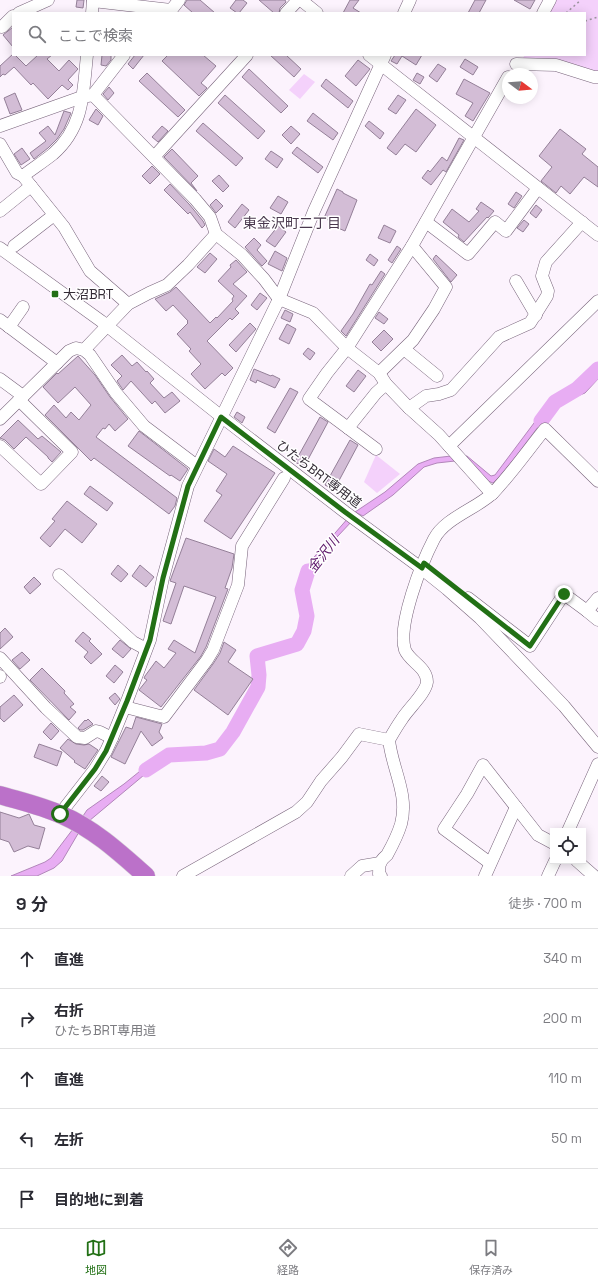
<!DOCTYPE html>
<html lang="ja">
<meta charset="utf-8">
<style>
body{margin:0;font-family:"Space Grotesk","Noto Sans JP",sans-serif;background:#f7f7f7;color:#2b2b33}
.controls{position:absolute;right:12px;bottom:12px;display:grid;overflow:hidden;border-radius:0px;box-shadow:0 2px 10px #0003}
.controls button{width:36px;height:36px;display:grid;place-items:center;padding:0;border:0;border-bottom:1px solid #e1e1e2;background:#fff;color:#2b2b33;font:20px sans-serif}
.compass{position:absolute;left:502px;top:68px;width:36px;height:36px;border-radius:50%;background:#fff;box-shadow:0 2px 10px #0003;rotate:106deg}
.stop{position:absolute;width:12px;height:12px;margin:-9px;border:3px solid #227015;border-radius:50%;background:#fff}
.stop.end{background:#227015;border-color:#fff;box-shadow:0 1px 4px #0008}
.list{margin:0;padding:0;list-style:none}
h2{display:flex;justify-content:space-between;align-items:center;height:52px;margin:0;padding:0 16px;font-size:17px}
h2 small{font-size:13px;font-weight:400;color:#7c7c81}
.list li{display:grid;grid-template-columns:26px 1fr auto;gap:12px;align-items:center;box-sizing:border-box;height:60px;padding:0 16px;border-top:1px solid #e1e1e2}
.list b{display:block;font-size:15px;white-space:nowrap}
.list p{margin:0;font-size:13px;white-space:nowrap;color:#7c7c81}
.list em{font-size:13px;font-style:normal;color:#7c7c81}
.icon{flex:none;width:22px;height:22px;fill:none;stroke:currentColor;stroke-width:2;stroke-linecap:round;stroke-linejoin:round}
.map{position:relative;flex:none;width:598px;height:876px;overflow:hidden}
.search{position:absolute;background:#fff;box-shadow:0 2px 10px #0003;left:12px;right:12px;top:12px;height:44px;display:flex;align-items:center;gap:10px;box-sizing:border-box;padding:0 14px;border-radius:0px;color:#7c7c81;font-size:15px}
.sheet{height:352px;background:#fff}
nav{display:flex;justify-content:space-around;align-items:center;box-sizing:border-box;height:56px;border-top:1px solid #e1e1e2;background:#fff;font-size:11px;color:#7c7c81}
nav a{display:grid;justify-items:center;gap:2px}
nav .on{color:#227015}
.map>svg:first-child{display:block}
</style>
<div class="map">
<svg width="598" height="876" viewBox="0 0 598 876">
<rect width="100%" height="100%" fill="#fcf3fd"/>
<g fill="#f4d1fb">
<path d="M 555,0 L 598,0 L 598,75 L 521,61 L 525,55 L 585,55 L 585,13 L 548,13 Z"/>
<path d="M 304,74 L 315,82 L 300,99 L 289,90 Z"/>
<path d="M 376,455 L 400,474 L 377,493 L 364,482 Z"/>
</g>
<g fill="#e8adf3" stroke="#b286ba">
<path d="M 598,372 L 598,379 L 585,393 L 562,402 L 556,408 L 551,401 L 574,394 L 593,379 Z"/>
<path d="M 549,403 L 555,409 L 542,428 L 538,427 L 501,476 L 493,483 L 488,481 L 462,456 L 467,456 L 491,476 L 495,475 Z"/>
<path d="M 451,456 L 455,461 L 437,463 L 424,467 L 393,495 L 363,516 L 355,512 L 385,492 L 418,464 L 434,458 Z"/>
<path d="M 349,517 L 353,520 L 337,537 L 310,570 L 305,590 L 300,589 L 306,568 L 315,556 Z"/>
<path d="M 160,755 L 162,760 L 89,821 L 83,816 L 87,810 L 124,784 Z"/>
<path d="M 73,829 L 79,832 L 62,861 L 54,868 L 37,876 L 11,876 L 45,862 L 51,858 Z"/>
</g>
<g fill="none" stroke-linecap="round" stroke-linejoin="round">
<g stroke="#e8adf3" stroke-width="15">
<path d="M 541,421 L 555,402 L 577,389 L 598,369"/>
<path d="M 146,770 L 169,755 L 206,753 L 220,749 L 233,732 L 258,687 L 259,675 L 257,656 L 297,644 L 304,631 L 307,616 L 302,590 L 308,571"/>
</g>
</g>
<g fill="#d3bdd6" stroke="#948098">
<path d="M 77,0 L 84,0 L 83,8 L 76,7 Z"/>
<path d="M 187,0 L 200,0 L 215,13 L 193,13 L 184,5 Z"/>
<path d="M 236,0 L 243,0 L 247,3 L 239,13 L 237,13 L 230,8 Z"/>
<path d="M 259,0 L 285,0 L 286,2 L 280,8 L 279,13 L 274,13 Z"/>
<path d="M 350,0 L 359,0 L 353,8 L 361,13 L 343,13 Z"/>
<path d="M 475,0 L 486,0 L 479,13 L 468,13 Z"/>
<path d="M 514,0 L 535,0 L 530,9 Z"/>
<path d="M 13,27 L 13,47 L 3,35 Z"/>
<path d="M 13,54 L 13,55 L 15,55 L 26,66 L 38,55 L 52,55 L 47,59 L 59,71 L 69,60 L 78,69 L 68,80 L 73,85 L 68,90 L 62,85 L 48,99 L 33,83 L 31,85 L 14,67 L 5,75 L 3,74 L 0,77 L 0,66 Z"/>
<path d="M 102,55 L 111,55 L 111,60 L 106,66 L 101,65 Z"/>
<path d="M 135,55 L 144,55 L 133,69 L 128,64 Z"/>
<path d="M 168,55 L 203,55 L 216,66 L 201,83 L 207,88 L 199,96 L 162,61 Z"/>
<path d="M 270,55 L 286,55 L 301,69 L 294,77 Z"/>
<path d="M 395,55 L 422,55 L 416,65 L 402,56 L 397,64 L 391,61 Z"/>
<path d="M 465,59 L 478,67 L 473,75 L 460,67 Z"/>
<path d="M 358,60 L 370,69 L 356,86 L 345,76 Z"/>
<path d="M 438,64 L 446,69 L 437,82 L 429,76 Z"/>
<path d="M 249,69 L 288,106 L 281,113 L 242,77 Z"/>
<path d="M 147,73 L 185,110 L 178,117 L 139,81 Z"/>
<path d="M 417,73 L 424,77 L 420,84 L 413,80 Z"/>
<path d="M 326,79 L 353,101 L 348,108 L 321,86 Z"/>
<path d="M 464,79 L 490,93 L 473,121 L 465,116 L 473,103 L 456,94 Z"/>
<path d="M 109,87 L 114,93 L 108,100 L 103,94 Z"/>
<path d="M 15,93 L 22,110 L 10,114 L 4,98 Z"/>
<path d="M 225,95 L 265,131 L 258,139 L 218,103 Z"/>
<path d="M 398,95 L 406,100 L 396,114 L 388,109 Z"/>
<path d="M 96,109 L 103,116 L 98,125 L 89,120 Z"/>
<path d="M 416,109 L 436,125 L 416,152 L 405,144 L 396,155 L 387,148 Z"/>
<path d="M 64,111 L 71,113 L 64,129 L 57,139 L 48,148 L 34,159 L 30,153 L 46,141 L 39,133 L 48,126 L 55,135 Z"/>
<path d="M 313,113 L 338,133 L 333,140 L 307,121 Z"/>
<path d="M 369,121 L 384,133 L 380,139 L 365,126 Z"/>
<path d="M 203,123 L 243,158 L 236,166 L 196,131 Z"/>
<path d="M 162,126 L 168,131 L 158,142 L 152,137 Z"/>
<path d="M 291,126 L 300,134 L 291,144 L 282,135 Z"/>
<path d="M 560,129 L 586,149 L 582,154 L 598,167 L 598,187 L 584,177 L 570,194 L 561,186 L 556,193 L 541,181 L 552,167 L 539,156 Z"/>
<path d="M 459,138 L 464,140 L 446,172 L 443,170 L 431,185 L 422,178 L 428,170 L 430,172 L 442,157 L 447,161 Z"/>
<path d="M 297,147 L 323,167 L 318,173 L 292,153 Z"/>
<path d="M 22,148 L 30,159 L 21,165 L 14,154 Z"/>
<path d="M 172,149 L 198,176 L 191,183 L 197,191 L 164,157 Z"/>
<path d="M 271,151 L 283,159 L 277,168 L 265,159 Z"/>
<path d="M 152,166 L 160,174 L 150,184 L 142,176 Z"/>
<path d="M 219,175 L 229,186 L 223,192 L 212,181 Z"/>
<path d="M 170,184 L 189,204 L 203,221 L 205,225 L 202,228 L 190,212 L 188,214 L 164,190 Z"/>
<path d="M 337,189 L 343,192 L 343,193 L 357,200 L 345,231 L 338,228 L 339,225 L 324,218 Z"/>
<path d="M 516,192 L 522,196 L 514,208 L 508,204 Z"/>
<path d="M 278,196 L 288,202 L 281,214 L 270,208 Z"/>
<path d="M 216,199 L 223,206 L 216,213 L 210,205 Z"/>
<path d="M 481,202 L 494,211 L 488,218 L 487,217 L 464,242 L 458,237 L 459,235 L 443,222 L 452,209 L 469,222 L 479,211 L 476,209 Z"/>
<path d="M 242,204 L 249,210 L 235,228 L 228,222 Z"/>
<path d="M 536,205 L 542,210 L 536,218 L 530,213 Z"/>
<path d="M 524,220 L 529,224 L 523,232 L 517,228 Z"/>
<path d="M 384,225 L 396,231 L 390,243 L 378,238 Z"/>
<path d="M 278,226 L 286,232 L 275,247 L 266,241 Z"/>
<path d="M 254,238 L 261,245 L 257,250 L 267,261 L 262,266 L 245,247 Z"/>
<path d="M 397,246 L 401,249 L 392,263 L 388,260 Z"/>
<path d="M 275,251 L 287,258 L 282,271 L 268,264 Z"/>
<path d="M 210,253 L 217,259 L 205,273 L 197,267 Z"/>
<path d="M 370,254 L 378,260 L 374,266 L 366,260 Z"/>
<path d="M 436,255 L 457,275 L 451,282 L 433,259 Z"/>
<path d="M 236,260 L 247,272 L 233,284 L 247,296 L 235,309 L 239,313 L 232,320 L 230,318 L 207,341 L 233,368 L 225,376 L 222,373 L 205,389 L 191,374 L 201,364 L 189,351 L 191,349 L 177,334 L 188,323 L 187,322 L 188,321 L 173,305 L 166,311 L 155,299 L 170,292 L 176,287 L 210,323 L 216,317 L 217,318 L 233,301 L 232,299 L 234,296 L 218,281 L 231,267 L 230,265 Z"/>
<path d="M 381,271 L 385,274 L 346,336 L 341,331 L 353,314 L 370,284 L 372,285 Z"/>
<path d="M 260,293 L 267,298 L 257,310 L 251,305 Z"/>
<path d="M 285,310 L 293,314 L 290,322 L 281,318 Z"/>
<path d="M 379,312 L 388,319 L 384,324 L 375,318 Z"/>
<path d="M 250,323 L 256,329 L 236,352 L 229,345 Z"/>
<path d="M 287,324 L 296,329 L 289,344 L 279,339 Z"/>
<path d="M 384,330 L 393,339 L 381,351 L 372,342 Z"/>
<path d="M 308,348 L 315,353 L 310,360 L 303,354 Z"/>
<path d="M 122,355 L 132,366 L 137,362 L 146,372 L 147,371 L 154,379 L 150,383 L 164,398 L 172,392 L 180,401 L 165,413 L 155,401 L 152,404 L 131,381 L 123,390 L 117,381 L 122,376 L 111,365 Z"/>
<path d="M 78,356 L 95,375 L 110,397 L 128,419 L 115,431 L 109,424 L 105,429 L 103,428 L 96,437 L 177,498 L 175,506 L 169,514 L 94,458 L 91,461 L 45,415 L 54,405 L 66,418 L 71,412 L 79,420 L 91,405 L 75,387 L 58,403 L 43,387 L 57,373 L 58,374 Z"/>
<path d="M 254,369 L 271,376 L 272,375 L 280,379 L 275,388 L 257,380 L 256,383 L 250,380 Z"/>
<path d="M 358,370 L 366,376 L 354,392 L 346,386 Z"/>
<path d="M 290,388 L 298,392 L 275,433 L 267,428 Z"/>
<path d="M 237,412 L 245,417 L 242,423 L 234,417 Z"/>
<path d="M 320,417 L 328,422 L 304,467 L 295,462 Z"/>
<path d="M 18,420 L 38,439 L 42,436 L 61,452 L 52,462 L 48,458 L 48,457 L 26,437 L 14,449 L 5,440 L 0,438 Z"/>
<path d="M 139,431 L 188,469 L 180,481 L 171,475 L 170,476 L 128,446 Z"/>
<path d="M 350,440 L 358,445 L 334,490 L 325,485 Z"/>
<path d="M 233,446 L 275,473 L 231,539 L 204,521 L 222,495 L 216,491 L 227,474 L 208,461 L 214,449 L 225,457 Z"/>
<path d="M 90,486 L 113,503 L 107,511 L 84,494 Z"/>
<path d="M 67,501 L 97,524 L 82,543 L 65,529 L 50,547 L 40,538 L 55,521 L 52,519 Z"/>
<path d="M 186,538 L 234,554 L 232,568 L 225,588 L 228,589 L 206,647 L 201,656 L 161,707 L 139,690 L 147,680 L 144,678 L 145,676 L 156,661 L 164,668 L 176,653 L 168,649 L 174,640 L 195,653 L 216,597 L 184,586 L 171,624 L 163,621 L 176,583 L 170,581 Z"/>
<path d="M 118,565 L 128,574 L 121,582 L 111,574 Z"/>
<path d="M 140,565 L 154,577 L 146,587 L 132,576 Z"/>
<path d="M 34,577 L 41,584 L 30,594 L 24,587 Z"/>
<path d="M 5,628 L 13,637 L 0,649 L 0,633 Z"/>
<path d="M 83,632 L 91,639 L 89,641 L 102,654 L 91,664 L 84,657 L 88,652 L 75,641 Z"/>
<path d="M 120,640 L 131,649 L 123,658 L 112,649 Z"/>
<path d="M 224,642 L 236,650 L 228,662 L 253,679 L 228,715 L 194,690 L 213,664 L 220,653 Z"/>
<path d="M 22,652 L 30,660 L 20,669 L 12,660 Z"/>
<path d="M 115,665 L 123,672 L 114,683 L 106,676 Z"/>
<path d="M 42,668 L 65,691 L 64,693 L 74,704 L 70,707 L 76,712 L 69,720 L 30,680 Z"/>
<path d="M 115,693 L 120,699 L 115,705 L 109,698 Z"/>
<path d="M 14,695 L 23,705 L 4,722 L 0,718 L 0,707 Z"/>
<path d="M 136,717 L 162,724 L 159,732 L 163,738 L 152,746 L 141,731 L 125,764 L 111,757 L 126,727 L 132,729 Z"/>
<path d="M 88,719 L 93,724 L 83,730 L 80,730 L 78,728 L 85,720 L 86,721 Z"/>
<path d="M 51,723 L 59,731 L 51,740 L 43,732 Z"/>
<path d="M 68,739 L 76,744 L 84,745 L 89,744 L 98,750 L 85,769 L 74,762 L 75,761 L 60,748 Z"/>
<path d="M 39,744 L 62,752 L 57,766 L 34,757 Z"/>
<path d="M 102,776 L 109,782 L 101,791 L 94,786 Z"/>
<path d="M 0,812 L 19,818 L 29,814 L 34,825 L 45,828 L 39,849 L 28,846 L 14,852 L 9,842 L 0,839 Z"/>
</g>
<g fill="none" stroke-linecap="round" stroke-linejoin="round">
<defs>
<g id="minor">
<path d="M 301,0 L 317,13"/>
<path d="M 93,1 L 171,10"/>
<path d="M 19,13 L 48,0"/>
<path d="M 92,13 L 93,0"/>
<path d="M 169,13 L 179,0"/>
<path d="M 286,13 L 298,0"/>
<path d="M 404,13 L 410,0"/>
<path d="M 543,13 L 550,0"/>
<path d="M 2,27 L 13,16"/>
<path d="M 87,55 C 83,93 84,127 53,154 C 43,162 32,169 23,176 L 64,227 L 90,271 L 128,304"/>
<path d="M 369,55 L 598,235"/>
<path d="M 516,64 L 556,65 L 594,77 L 598,77"/>
<path d="M 93,95 L 195,199 L 210,217 L 216,234 L 242,255 L 264,279 L 279,299 L 313,313 L 347,348 L 379,373 L 386,384 L 409,408 L 439,435 L 492,494"/>
<path d="M 0,126 L 82,97 L 93,95 L 124,55"/>
<path d="M 0,144 L 17,173 L 23,176"/>
<path d="M 154,157 L 247,55"/>
<path d="M 0,211 L 31,186"/>
<path d="M 426,222 L 468,254 L 495,222 L 506,231 L 538,188"/>
<path d="M 14,246 L 54,215"/>
<path d="M 0,248 L 101,321 L 227,421 L 345,512 L 417,565 L 447,589 L 480,618 L 564,706 L 598,747"/>
<path d="M 516,281 L 536,315"/>
<path d="M 0,320 L 57,363"/>
<path d="M 9,327 L 23,307"/>
<path d="M 404,349 L 437,376"/>
<path d="M 84,350 L 128,304 L 149,293 L 167,285 L 188,265 L 216,234"/>
<path d="M 379,373 L 413,340 L 434,309 L 446,287 L 412,246"/>
<path d="M 0,379 L 23,396"/>
<path d="M 409,408 L 426,396 L 439,394 L 451,390 L 499,337 L 530,323 L 547,296 L 548,291 L 542,276 L 546,262 L 582,222"/>
<path d="M 0,419 L 69,351 L 76,348 L 84,350 L 90,355 L 116,393 L 144,426 L 197,466"/>
<path d="M 348,428 L 309,399 L 327,373 L 347,348 L 412,246 L 508,77"/>
<path d="M 0,446 L 41,484 L 72,452 L 19,400"/>
<path d="M 449,446 L 598,301"/>
<path d="M 376,449 L 348,428 L 376,393 L 386,384"/>
<path d="M 59,575 L 133,642 L 146,649"/>
<path d="M 468,598 L 530,646 L 564,594 L 587,611"/>
<path d="M 598,598 L 587,611 L 598,620"/>
<path d="M 0,658 L 46,708 L 77,737 L 85,738 L 96,731 L 100,732 L 112,738"/>
<path d="M 0,676 L 0,677"/>
<path d="M 125,707 L 164,717 L 207,660 L 213,650 L 238,585 L 242,546 L 284,478"/>
<path d="M 60,814 L 95,769 L 106,751 L 112,738 L 127,701 L 150,640 L 163,578 L 188,486 L 279,299 L 314,211 L 385,55"/>
<path d="M 568,831 L 598,764"/>
<path d="M 577,861 L 594,876"/>
<path d="M 490,863 L 444,829 L 467,794 L 483,765 L 538,835 L 553,843"/>
<path d="M 183,876 L 296,812 L 307,802 L 321,781 L 342,757 L 359,734 L 389,740"/>
<path d="M 351,876 L 362,866 L 380,863"/>
<path d="M 381,876 L 379,874 C 379,870 379,865 381,862 C 382,859 385,857 387,855 C 392,846 398,834 401,824 C 409,794 392,769 389,740 C 393,733 397,726 402,719 C 408,709 426,693 427,682 C 427,667 410,662 405,650 C 397,625 422,562 434,539 C 445,518 476,509 493,493 C 512,473 528,450 545,429 L 598,481"/>
<path d="M 485,876 L 516,807"/>
<path d="M 548,876 L 555,861"/>
</g>
<path id="highway" d="M 0,795 C 20,801 42,806 62,815 C 94,829 120,853 146,876"/>
</defs>
<use href="#minor" stroke="#78647b" stroke-width="13"/>
<use href="#highway" stroke="#d6d5d7" stroke-width="19"/>
<g stroke="#9c949e" stroke-width="1.5" stroke-dasharray="2 3" stroke-linecap="butt">
<path d="M 566,13 L 581,0"/>
<path d="M 585,21 L 598,17"/>
</g>
<use href="#minor" stroke="#fff" stroke-width="12"/>
<use href="#highway" stroke="#bb71c9" stroke-width="18"/>
</g>
<g fill="none" stroke-linecap="round" stroke-linejoin="round">
<path stroke="#227015" stroke-width="5" d="M 60,814 L 95,769 L 106,751 L 127,701 L 150,640 L 163,578 L 188,486 L 221,417 L 345,512 L 422,568 L 424,563 L 530,646 L 564,594"/>
</g>
<rect fill="#227015" stroke="#fff" stroke-width="1.5" x="51" y="290" width="8" height="8" rx="2"/>
<g text-anchor="middle" dominant-baseline="central" stroke-width="3" stroke-linejoin="round" paint-order="stroke">
<g font-size="13" fill="#342c36" stroke="#fff" text-anchor="start">
<text x="63" y="294">大沼BRT</text>
</g>
<g font-size="13" fill="#342c36" stroke="#fff">
<text transform="translate(319 474) rotate(37)">ひたちBRT専用道</text>
</g>
<g font-size="14" fill="#4a394e" stroke="#fff">
<text x="292" y="223">東金沢町二丁目</text>
</g>
<g font-size="14" font-style="italic" fill="#5f196c" stroke="#fff">
<text transform="translate(323 554) rotate(-52)">金沢川</text>
</g>
</g>
</svg>
<div class="controls">
<button><svg class="icon" aria-label="locate" viewBox="0 0 24 24"><circle cx="12" cy="12" r="6"/><path d="M12 2v4M12 18v4M2 12h4M18 12h4"/></svg></button>
</div>
<svg class="compass" viewBox="-18 -18 36 36"><path d="M0-13l5 13h-10z" fill="#e53935"/><path d="M0 13l5-13h-10z" fill="#7c7c81"/></svg>
<div class="stop" style="left:60px;top:814px"></div>
<div class="stop end" style="left:564px;top:594px"></div>
<div class="search"><svg class="icon" aria-label="search" viewBox="0 0 24 24"><circle cx="10" cy="10" r="6"/><path d="M15 15l6 6"/></svg>ここで検索</div>
</div>
<section class="sheet">
<h2>9 分<small>徒歩 · 700 m</small></h2>
<ul class="list">
<li><svg class="icon" aria-label="ahead" viewBox="0 0 24 24"><path d="M12 20V5M6 11l6-6 6 6"/></svg><div><b>直進</b></div><em>340 m</em></li>
<li><svg class="icon" aria-label="right" viewBox="0 0 24 24"><path d="M7 20v-9h11M14 6l5 5-5 5"/></svg><div><b>右折</b><p>ひたちBRT専用道</p></div><em>200 m</em></li>
<li><svg class="icon" aria-label="ahead" viewBox="0 0 24 24"><path d="M12 20V5M6 11l6-6 6 6"/></svg><div><b>直進</b></div><em>110 m</em></li>
<li><svg class="icon" aria-label="left" viewBox="0 0 24 24"><path d="M17 20v-9H6M10 6l-5 5 5 5"/></svg><div><b>左折</b></div><em>50 m</em></li>
<li><svg class="icon" aria-label="arrive" viewBox="0 0 24 24"><path d="M6 21V4h12l-3 4 3 4H6"/></svg><div><b>目的地に到着</b></div></li>
</ul>
</section>
<nav>
<a class="on"><svg class="icon" aria-label="map" viewBox="0 0 24 24"><path d="M3 6l6-2 6 2 6-2v14l-6 2-6-2-6 2zM9 4v14M15 6v14"/></svg>地図</a>
<a><svg class="icon" aria-label="directions" viewBox="0 0 24 24"><path d="M12 3l9 9-9 9-9-9zM9 14v-3h6M13 9l2 2-2 2"/></svg>経路</a>
<a><svg class="icon" aria-label="saved" viewBox="0 0 24 24"><path d="M7 4h10v16l-5-4-5 4z"/></svg>保存済み</a>
</nav>
